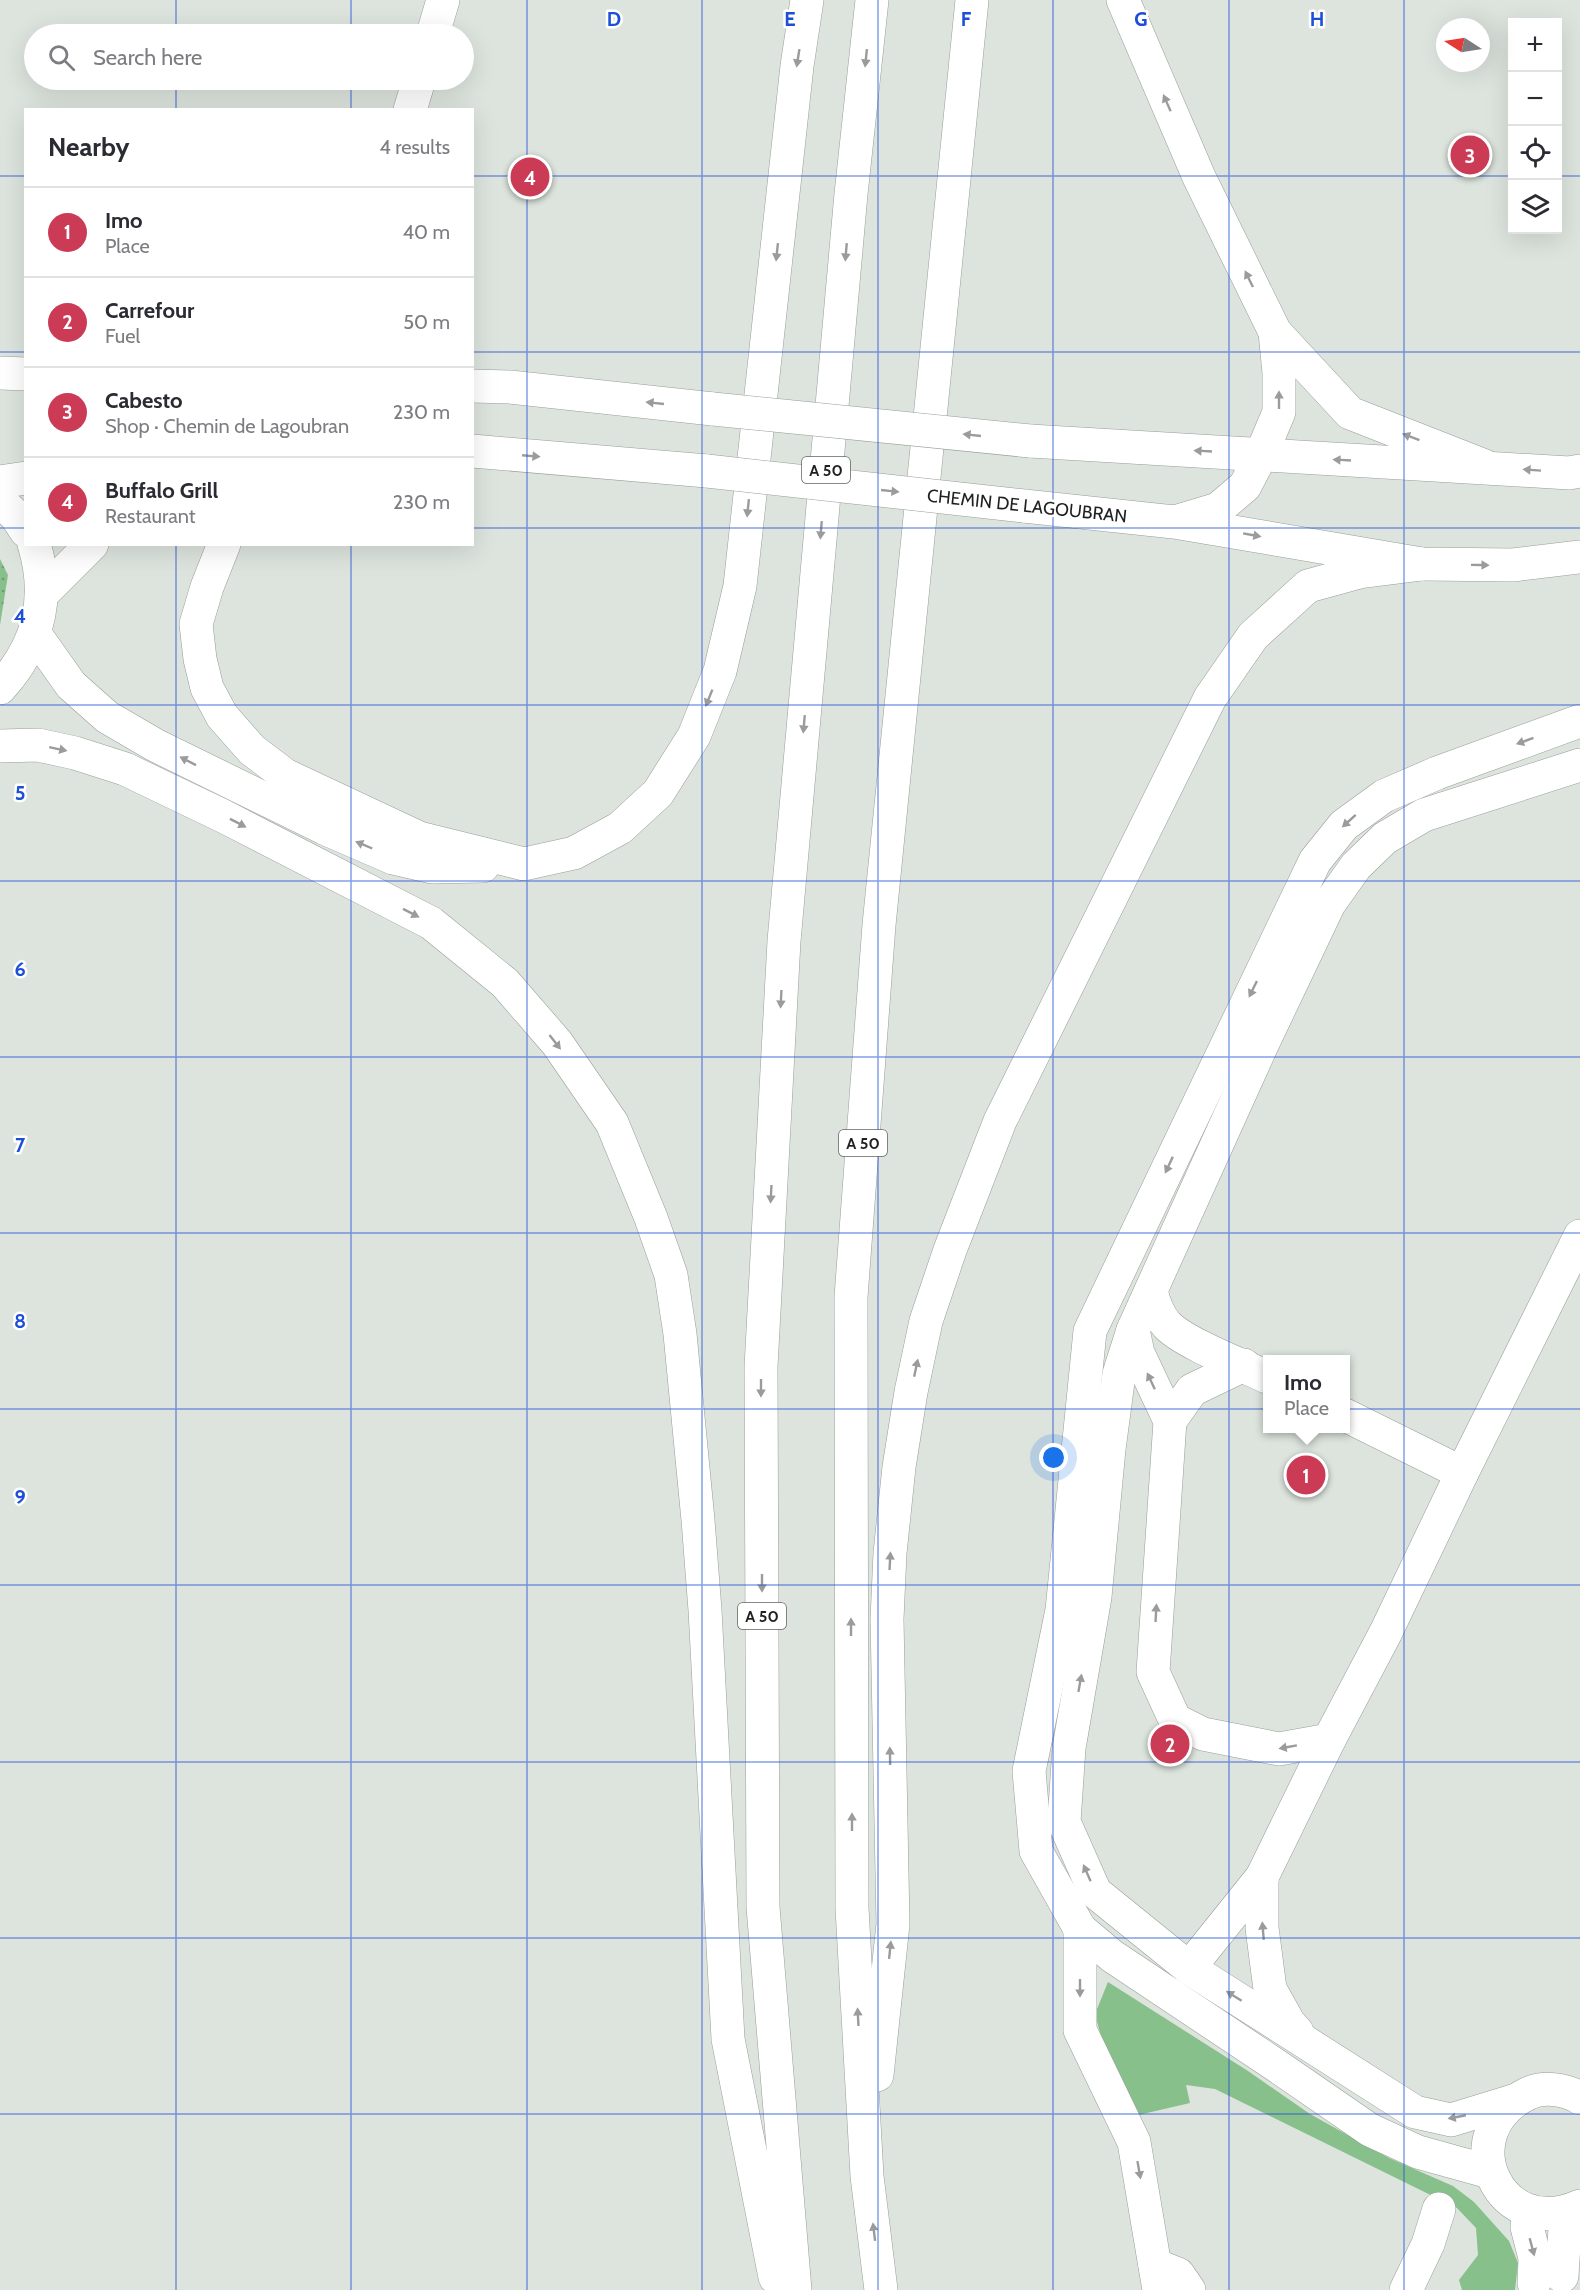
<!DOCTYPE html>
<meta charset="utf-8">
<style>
body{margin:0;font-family:Cabin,sans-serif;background:#f7f7f7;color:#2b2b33}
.controls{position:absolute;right:18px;top:18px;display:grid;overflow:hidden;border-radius:0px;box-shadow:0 6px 24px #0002}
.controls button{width:54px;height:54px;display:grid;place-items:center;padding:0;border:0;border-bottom:2px solid #e1e1e2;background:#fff;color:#2b2b33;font:30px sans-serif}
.compass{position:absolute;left:1436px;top:18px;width:54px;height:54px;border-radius:50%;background:#fff;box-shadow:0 6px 24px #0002;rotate:282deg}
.you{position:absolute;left:1054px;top:1458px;width:21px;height:21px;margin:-15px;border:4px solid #fff;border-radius:50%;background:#1a73e8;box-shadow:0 0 0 9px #1a73e833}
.badge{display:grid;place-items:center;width:39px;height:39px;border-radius:50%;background:#cb3b56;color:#fff;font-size:20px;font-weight:700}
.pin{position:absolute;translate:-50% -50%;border:3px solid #fff;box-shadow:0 2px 6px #0006}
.popup{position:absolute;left:1263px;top:1355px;width:87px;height:78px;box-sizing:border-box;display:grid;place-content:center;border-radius:0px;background:#fff;filter:drop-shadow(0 2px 4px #0005);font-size:20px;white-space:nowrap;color:#7c7c81}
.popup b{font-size:22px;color:#2b2b33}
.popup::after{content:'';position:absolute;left:50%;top:100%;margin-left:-12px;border:12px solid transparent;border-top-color:#fff}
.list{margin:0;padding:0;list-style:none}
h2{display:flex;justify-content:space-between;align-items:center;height:78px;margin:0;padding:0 24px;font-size:26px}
h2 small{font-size:20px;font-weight:400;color:#7c7c81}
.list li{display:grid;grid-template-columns:39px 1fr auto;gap:18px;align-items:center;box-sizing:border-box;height:90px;padding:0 24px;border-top:2px solid #e1e1e2}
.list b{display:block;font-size:22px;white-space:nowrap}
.list p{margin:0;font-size:20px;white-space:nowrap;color:#7c7c81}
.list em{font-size:20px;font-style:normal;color:#7c7c81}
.icon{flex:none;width:33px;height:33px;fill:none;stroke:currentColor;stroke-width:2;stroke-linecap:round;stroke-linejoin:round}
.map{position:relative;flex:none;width:1580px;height:2290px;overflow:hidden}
.search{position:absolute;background:#fff;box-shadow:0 6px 24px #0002;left:24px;top:24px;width:450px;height:66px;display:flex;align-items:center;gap:15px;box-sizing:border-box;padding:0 21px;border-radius:33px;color:#7c7c81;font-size:22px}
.panel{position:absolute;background:#fff;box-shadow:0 6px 24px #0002;left:24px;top:108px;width:450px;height:438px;border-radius:0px}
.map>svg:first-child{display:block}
</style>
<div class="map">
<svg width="1580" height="2290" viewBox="0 0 1580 2290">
<defs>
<pattern id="park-dots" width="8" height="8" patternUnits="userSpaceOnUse" patternTransform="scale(1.5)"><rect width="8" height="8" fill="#87c08b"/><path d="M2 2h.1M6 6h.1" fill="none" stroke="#6e9c71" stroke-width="1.8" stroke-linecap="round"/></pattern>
</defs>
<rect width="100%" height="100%" fill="#dde4dd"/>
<path fill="#87c08b" d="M 1108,1982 L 1248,2071 L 1310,2114 L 1389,2158 L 1453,2186 L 1474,2202 L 1509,2241 L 1518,2263 L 1515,2290 L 1462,2290 L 1459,2280 L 1478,2255 L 1476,2228 L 1457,2208 L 1215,2089 L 1186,2085 L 1190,2103 L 1134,2116 L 1106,2055 L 1095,2014 Z"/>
<path fill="url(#park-dots)" d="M 0,559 L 8,575 L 0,625 Z"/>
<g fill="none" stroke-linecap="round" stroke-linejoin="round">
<defs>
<g id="minor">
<path d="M 433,34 L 443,0"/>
<path d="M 410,110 L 419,80"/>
<path d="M 0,373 L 26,374"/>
<path d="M 1151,1291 C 1154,1303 1158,1315 1167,1325 C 1184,1343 1242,1365 1267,1377"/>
<path d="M 1133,1330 L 1138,1353 L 1170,1421 L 1153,1672 L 1175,1720 L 1203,1734 L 1279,1749 L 1329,1740"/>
<path d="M 1345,1415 L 1462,1473"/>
<path d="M 1170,1421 L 1192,1390 L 1244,1365"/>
<path d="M 1262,1877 L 1262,1928 L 1270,1989 L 1289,2023 L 1297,2032"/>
<path d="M 1080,1929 L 1080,2030 L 1134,2142 L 1159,2290"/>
<path d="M 1189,1968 L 1262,1877 L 1329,1740 L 1386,1632 L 1462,1473 L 1580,1236"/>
<path d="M 1580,2098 C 1565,2089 1543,2086 1527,2094 C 1449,2133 1499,2243 1580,2206"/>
<path d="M 1513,2101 L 1451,2120 L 1415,2112 L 1189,1968 L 1095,1892 L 1064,1822 L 1069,1748 L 1095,1597 L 1109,1449 L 1119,1374 L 1133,1330 L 1261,1047 L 1329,904 L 1356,866 L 1385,838 L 1424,815 L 1580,765"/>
<path d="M 1490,2172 L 1418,2152 L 1370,2130 L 1277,2066 L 1112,1956 L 1080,1929 L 1036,1851 L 1029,1771 L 1062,1610 L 1090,1331 L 1315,861 L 1344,825 L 1384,796 L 1437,773 L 1580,721"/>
<path d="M 1529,2212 L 1527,2227 L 1535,2258 L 1534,2283"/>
<path d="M 1155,2265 L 1178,2274 L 1189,2290"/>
<path d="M 1562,2276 L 1566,2213"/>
<path d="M 1406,2290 L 1428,2244 L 1439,2209"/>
</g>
<g id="major">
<path d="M 472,386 L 510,387 L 713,409"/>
<path d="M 1030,441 L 1569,473 L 1580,471"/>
<path d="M 472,451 L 707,471"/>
<path d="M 0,482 L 26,478"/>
<path d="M 0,501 L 16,516 L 26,531"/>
<path d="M 1024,506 L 1174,522 L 1422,564 L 1513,565 L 1580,557"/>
<path d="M 1178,521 L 1218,509 L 1245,486 L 1261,455"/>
<path d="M 42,594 L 92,544"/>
<path d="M 0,688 C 38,646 51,600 34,544"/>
</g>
<g id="highway">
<path d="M 1123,0 L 1199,177 L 1275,332 L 1350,413 L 1485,466"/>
<path d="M 1261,455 L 1279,412 L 1279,373 L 1275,332"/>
<path d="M 224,544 L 207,587 L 196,624 L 200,659 L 207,688 L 222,716 L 252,750 L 285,775 L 419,838 L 524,864 L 574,853 L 620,828 L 658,793 L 694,736 L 720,671 L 740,586 L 797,66 L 807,0"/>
<path d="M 35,634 L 71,685 L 107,717 L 155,745 L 324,828 L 393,858 L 432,867 L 483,866"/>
<path d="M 0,746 L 38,745 L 75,753 L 125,769 L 223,816 L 431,923 L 505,983 L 557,1043 L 612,1123 L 651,1218 L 671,1275 L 680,1334 L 698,1520 L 705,1610 L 728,2039 L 775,2277"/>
<path d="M 877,2075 L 893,1924 L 887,1619 L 890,1553 L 899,1467 L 911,1392 L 926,1321 L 950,1250 L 1000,1121 L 1210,698 L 1253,636 L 1308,586 L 1359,572 L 1422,564"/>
<path d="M 795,2290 L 763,1907 L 761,1367 L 784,941 L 851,194 L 872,0"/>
<path d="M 881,2290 L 867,2176 L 852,1908 L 851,1297 L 879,925 L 972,0"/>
</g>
</defs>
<use href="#minor" stroke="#979e97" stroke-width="34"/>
<use href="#major" stroke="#979e97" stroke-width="34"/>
<use href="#highway" stroke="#979e97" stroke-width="34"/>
<use href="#minor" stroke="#fff" stroke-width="33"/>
<use href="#major" stroke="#fff" stroke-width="33"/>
<use href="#highway" stroke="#fff" stroke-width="33"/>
<defs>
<g id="major-bridge">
<path d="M 713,409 L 1030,441"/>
<path d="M 707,471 L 1024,506"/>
</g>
</defs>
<use href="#major-bridge" stroke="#979e97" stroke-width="34" stroke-linecap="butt"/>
<use href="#major-bridge" stroke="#fff" stroke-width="33"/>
</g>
<defs><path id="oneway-solid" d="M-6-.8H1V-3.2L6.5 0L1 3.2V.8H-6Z" transform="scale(1.5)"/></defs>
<g fill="#9a9b9a">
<use href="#oneway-solid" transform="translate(798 58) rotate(99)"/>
<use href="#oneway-solid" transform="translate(866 58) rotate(96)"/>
<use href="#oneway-solid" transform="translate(1167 103) rotate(-114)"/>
<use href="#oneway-solid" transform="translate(777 252) rotate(96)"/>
<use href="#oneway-solid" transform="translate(846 252) rotate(95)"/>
<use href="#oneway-solid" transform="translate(1249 279) rotate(-116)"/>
<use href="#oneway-solid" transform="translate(1279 400) rotate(-90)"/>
<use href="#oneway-solid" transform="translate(655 403) rotate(-174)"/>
<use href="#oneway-solid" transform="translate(972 435) rotate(-174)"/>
<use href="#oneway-solid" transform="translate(1411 437) rotate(-159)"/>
<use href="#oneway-solid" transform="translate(1203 451) rotate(-177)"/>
<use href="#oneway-solid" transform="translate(531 456) rotate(5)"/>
<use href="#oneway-solid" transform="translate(1342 460) rotate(-177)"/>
<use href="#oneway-solid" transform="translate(1532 470) rotate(-176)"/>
<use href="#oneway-solid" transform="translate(890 491) rotate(6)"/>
<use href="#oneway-solid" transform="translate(748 508) rotate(96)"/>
<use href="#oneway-solid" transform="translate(821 530) rotate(95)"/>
<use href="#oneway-solid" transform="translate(1252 535) rotate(10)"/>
<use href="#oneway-solid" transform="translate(1480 565) rotate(1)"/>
<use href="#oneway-solid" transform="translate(709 698) rotate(112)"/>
<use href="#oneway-solid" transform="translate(804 724) rotate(95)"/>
<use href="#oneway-solid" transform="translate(1525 741) rotate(160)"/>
<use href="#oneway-solid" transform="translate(58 749) rotate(12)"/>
<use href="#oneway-solid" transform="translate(188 761) rotate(-153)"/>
<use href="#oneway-solid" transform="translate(1349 821) rotate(138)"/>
<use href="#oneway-solid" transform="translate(238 823) rotate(27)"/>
<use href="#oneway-solid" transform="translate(364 845) rotate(-157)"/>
<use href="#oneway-solid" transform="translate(411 913) rotate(27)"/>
<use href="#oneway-solid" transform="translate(1253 989) rotate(116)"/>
<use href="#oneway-solid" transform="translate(781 999) rotate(93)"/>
<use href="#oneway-solid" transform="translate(555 1042) rotate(52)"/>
<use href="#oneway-solid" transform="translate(1169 1165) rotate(115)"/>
<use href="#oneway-solid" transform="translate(771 1194) rotate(93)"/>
<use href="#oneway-solid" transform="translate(916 1368) rotate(-78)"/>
<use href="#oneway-solid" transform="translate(1151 1381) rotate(-115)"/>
<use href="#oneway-solid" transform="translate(761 1388) rotate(90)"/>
<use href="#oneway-solid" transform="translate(890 1561) rotate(-87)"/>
<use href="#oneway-solid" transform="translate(762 1583) rotate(90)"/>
<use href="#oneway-solid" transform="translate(1156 1613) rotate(-87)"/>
<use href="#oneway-solid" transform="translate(851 1627) rotate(-90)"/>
<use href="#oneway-solid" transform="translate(1080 1683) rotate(-80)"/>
<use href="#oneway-solid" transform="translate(1288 1747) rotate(170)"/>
<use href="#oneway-solid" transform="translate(890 1756) rotate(-91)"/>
<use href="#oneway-solid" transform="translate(852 1822) rotate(-90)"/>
<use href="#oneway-solid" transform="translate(1087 1873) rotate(-114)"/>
<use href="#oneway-solid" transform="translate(1263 1931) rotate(-95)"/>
<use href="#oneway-solid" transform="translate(890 1950) rotate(-84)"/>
<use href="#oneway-solid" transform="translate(1080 1988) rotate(90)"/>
<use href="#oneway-solid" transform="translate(1234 1996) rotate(-148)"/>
<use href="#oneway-solid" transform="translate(858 2017) rotate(-93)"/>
<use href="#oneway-solid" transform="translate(1457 2117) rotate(169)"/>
<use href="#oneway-solid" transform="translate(1139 2170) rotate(80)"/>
<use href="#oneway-solid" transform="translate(874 2232) rotate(-97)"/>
<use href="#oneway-solid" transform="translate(1532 2247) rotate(75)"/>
</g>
<path fill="none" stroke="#1d4ed8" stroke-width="1.5" stroke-opacity="0.55" d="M 176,0 L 176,34M 351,0 L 351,34M 527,0 L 527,2290M 702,0 L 702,2290M 878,0 L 878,2290M 1053,0 L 1053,2290M 1229,0 L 1229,2290M 1404,0 L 1404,2290M 176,80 L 176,110M 351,80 L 351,110M 0,176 L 26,176M 472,176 L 1512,176M 1558,176 L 1580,176M 0,352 L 26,352M 472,352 L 1580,352M 0,528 L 26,528M 472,528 L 1580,528M 176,544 L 176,2290M 351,544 L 351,2290M 0,705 L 1580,705M 0,881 L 1580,881M 0,1057 L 1580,1057M 0,1233 L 1580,1233M 0,1409 L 1580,1409M 0,1585 L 1580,1585M 0,1762 L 1580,1762M 0,1938 L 1580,1938M 0,2114 L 1580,2114"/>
<g text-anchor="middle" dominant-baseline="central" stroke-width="5" stroke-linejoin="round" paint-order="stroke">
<g fill="#fff" stroke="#626462" stroke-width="1.5">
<rect x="802" y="457" width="48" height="26" rx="4.5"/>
<rect x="839" y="1130" width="48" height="26" rx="4.5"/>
<rect x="738" y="1603" width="48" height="26" rx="4.5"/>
</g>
<g font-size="16" font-weight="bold" fill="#1e211f">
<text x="826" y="470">A 50</text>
<text x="863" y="1143">A 50</text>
<text x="762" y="1616">A 50</text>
</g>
<g font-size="18" fill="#1e211f" stroke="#fff">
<text transform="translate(1027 506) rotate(6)">CHEMIN DE LAGOUBRAN</text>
</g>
</g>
<g font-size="20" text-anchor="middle" font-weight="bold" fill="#1d4ed8" stroke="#fff" stroke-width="5" stroke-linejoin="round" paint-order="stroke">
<text x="614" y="26">D</text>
<text x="790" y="26">E</text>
<text x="966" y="26">F</text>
<text x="1141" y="26">G</text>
<text x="1317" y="26">H</text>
<text x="20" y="623">4</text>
<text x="20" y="800">5</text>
<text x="20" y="976">6</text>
<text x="20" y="1152">7</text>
<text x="20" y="1328">8</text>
<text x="20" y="1504">9</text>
</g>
</svg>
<div class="controls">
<button>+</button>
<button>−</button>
<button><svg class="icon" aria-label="locate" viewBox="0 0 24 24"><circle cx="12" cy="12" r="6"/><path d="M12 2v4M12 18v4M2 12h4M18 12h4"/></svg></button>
<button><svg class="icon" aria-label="layers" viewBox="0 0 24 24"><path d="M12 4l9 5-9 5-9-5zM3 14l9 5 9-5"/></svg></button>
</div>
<svg class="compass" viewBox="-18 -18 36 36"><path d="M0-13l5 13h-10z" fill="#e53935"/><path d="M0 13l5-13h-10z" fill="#7c7c81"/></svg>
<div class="you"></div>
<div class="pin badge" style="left:1306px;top:1475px">1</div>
<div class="popup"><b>Imo</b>Place</div>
<div class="pin badge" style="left:1170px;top:1744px">2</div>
<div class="pin badge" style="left:1470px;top:155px">3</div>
<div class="pin badge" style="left:530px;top:177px">4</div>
<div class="search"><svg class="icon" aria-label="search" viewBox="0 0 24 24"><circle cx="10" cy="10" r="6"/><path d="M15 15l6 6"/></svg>Search here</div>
<section class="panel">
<h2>Nearby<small>4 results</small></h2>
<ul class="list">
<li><span class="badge">1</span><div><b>Imo</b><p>Place</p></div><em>40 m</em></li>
<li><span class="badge">2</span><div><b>Carrefour</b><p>Fuel</p></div><em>50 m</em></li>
<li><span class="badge">3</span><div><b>Cabesto</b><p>Shop · Chemin de Lagoubran</p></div><em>230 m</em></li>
<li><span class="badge">4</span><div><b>Buffalo Grill</b><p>Restaurant</p></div><em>230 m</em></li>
</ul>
</section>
</div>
